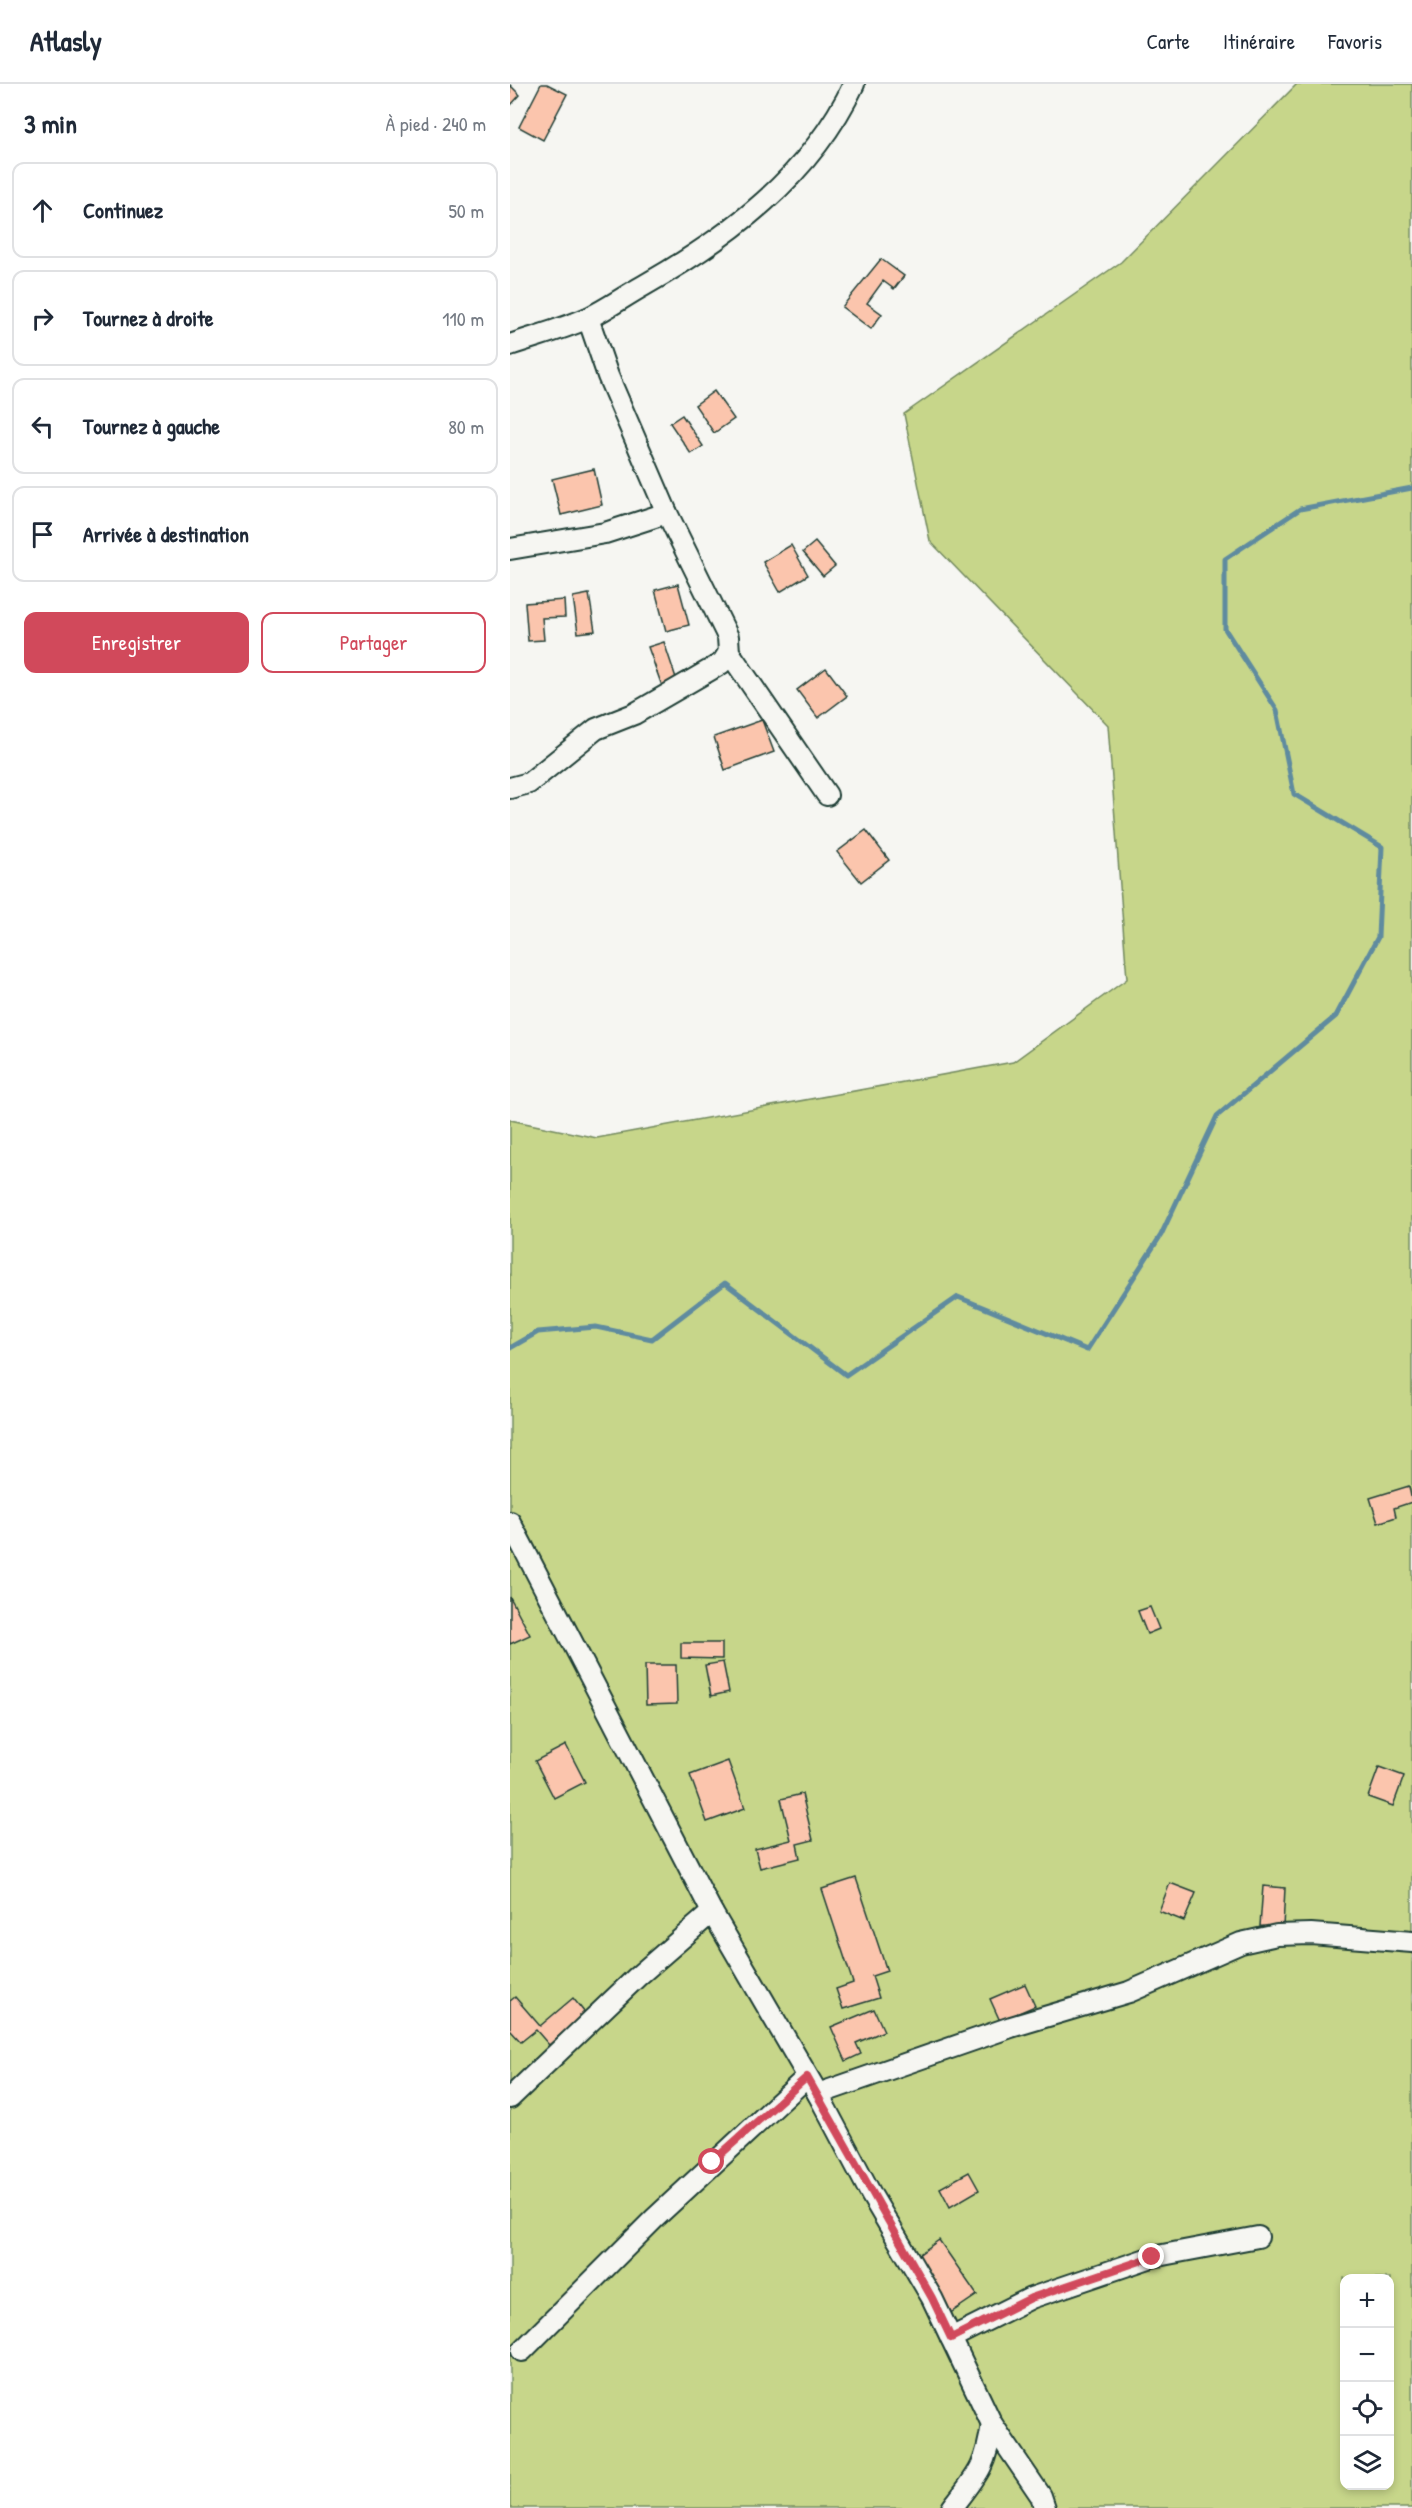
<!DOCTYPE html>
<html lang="fr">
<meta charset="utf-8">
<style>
body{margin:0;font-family:"Patrick Hand",sans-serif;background:#f6f6f7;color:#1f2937}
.controls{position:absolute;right:18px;bottom:18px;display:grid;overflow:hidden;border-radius:12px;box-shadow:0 3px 9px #0003}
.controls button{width:54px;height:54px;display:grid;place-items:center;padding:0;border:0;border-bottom:2px solid #e0e1e3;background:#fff;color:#1f2937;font:30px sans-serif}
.stop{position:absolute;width:18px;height:18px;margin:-14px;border:4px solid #d1495b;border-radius:50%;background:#fff}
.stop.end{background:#d1495b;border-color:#fff;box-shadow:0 2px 6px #0008}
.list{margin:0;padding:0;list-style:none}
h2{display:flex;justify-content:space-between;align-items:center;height:78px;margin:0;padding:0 24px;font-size:26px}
h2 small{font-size:20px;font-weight:400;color:#747a83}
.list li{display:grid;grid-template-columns:39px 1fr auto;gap:18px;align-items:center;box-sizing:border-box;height:96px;margin:0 12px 12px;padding:0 12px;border:2px solid #e0e1e3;border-radius:12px}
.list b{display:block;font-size:22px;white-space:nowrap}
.list em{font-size:20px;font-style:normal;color:#747a83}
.actions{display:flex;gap:12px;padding:18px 24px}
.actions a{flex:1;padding:14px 0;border:2px solid #d1495b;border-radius:12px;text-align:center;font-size:21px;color:#d1495b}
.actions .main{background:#d1495b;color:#fff}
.icon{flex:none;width:33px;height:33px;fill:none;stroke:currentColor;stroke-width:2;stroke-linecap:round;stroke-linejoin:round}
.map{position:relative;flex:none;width:902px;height:2424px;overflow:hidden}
header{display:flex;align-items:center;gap:36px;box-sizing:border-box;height:84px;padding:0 30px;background:#fff;border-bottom:2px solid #e0e1e3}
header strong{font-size:28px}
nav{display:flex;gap:33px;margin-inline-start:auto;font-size:21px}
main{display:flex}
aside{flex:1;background:#fff}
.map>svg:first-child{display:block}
</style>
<header>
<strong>Atlasly</strong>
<nav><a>Carte</a><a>Itinéraire</a><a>Favoris</a></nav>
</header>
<main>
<aside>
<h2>3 min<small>À pied · 240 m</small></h2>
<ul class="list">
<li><svg class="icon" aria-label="ahead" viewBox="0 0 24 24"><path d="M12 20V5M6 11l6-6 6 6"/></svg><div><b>Continuez</b></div><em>50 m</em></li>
<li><svg class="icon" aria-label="right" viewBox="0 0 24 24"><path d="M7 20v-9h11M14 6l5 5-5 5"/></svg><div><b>Tournez à droite</b></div><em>110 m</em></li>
<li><svg class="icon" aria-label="left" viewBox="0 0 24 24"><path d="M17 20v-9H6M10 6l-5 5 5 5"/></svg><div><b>Tournez à gauche</b></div><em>80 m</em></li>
<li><svg class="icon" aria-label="arrive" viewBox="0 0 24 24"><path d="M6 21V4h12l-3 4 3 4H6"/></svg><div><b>Arrivée à destination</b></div></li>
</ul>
<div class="actions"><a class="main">Enregistrer</a><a>Partager</a></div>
</aside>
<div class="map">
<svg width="902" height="2424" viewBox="0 0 902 2424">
<rect width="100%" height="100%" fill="#f6f6f2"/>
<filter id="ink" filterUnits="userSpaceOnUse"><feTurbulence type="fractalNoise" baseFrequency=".0167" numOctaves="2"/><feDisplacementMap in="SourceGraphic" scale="12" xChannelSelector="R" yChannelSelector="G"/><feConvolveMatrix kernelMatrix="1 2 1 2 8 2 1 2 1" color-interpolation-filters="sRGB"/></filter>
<g filter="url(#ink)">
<path fill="#c7d68a" stroke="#738a5f" stroke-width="1.5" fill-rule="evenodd" d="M 787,0 L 902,0 L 902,2424 L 0,2424 L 0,1036 L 87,1054 L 503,978 L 617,895 L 598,641 L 420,457 L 394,330 L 611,178 ZM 834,2194 L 880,2194 L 880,2402 L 834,2402 Z"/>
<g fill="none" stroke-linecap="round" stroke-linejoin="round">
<path stroke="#5f8b9f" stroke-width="5" d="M 0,1264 L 28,1248 L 86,1243 L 142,1255 L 215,1199 L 336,1291 L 448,1213 L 577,1266 L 651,1151 L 707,1032 L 826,932 L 868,853 L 872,763 L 784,710 L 767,626 L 715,545 L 715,475 L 790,425 L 902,404"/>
</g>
<g fill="#fbc5ad" stroke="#1f3d34" stroke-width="1.5">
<path d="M 31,0 L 37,0 L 57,10 L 33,56 L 9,43 Z"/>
<path d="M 0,1 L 10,11 L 0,22 Z"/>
<path d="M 371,175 L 394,192 L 384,205 L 373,197 L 357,219 L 372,230 L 361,245 L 332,223 Z"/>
<path d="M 204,307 L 224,335 L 204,349 L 185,321 Z"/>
<path d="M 172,331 L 193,362 L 181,370 L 160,339 Z"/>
<path d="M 84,385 L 92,421 L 51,431 L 42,395 Z"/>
<path d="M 305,458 L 325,482 L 313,492 L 293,468 Z"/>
<path d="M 281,461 L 298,491 L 270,508 L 253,478 Z"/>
<path d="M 168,500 L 179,541 L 156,547 L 145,506 Z"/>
<path d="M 79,510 L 85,547 L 68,549 L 63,513 Z"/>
<path d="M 54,516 L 55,533 L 32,534 L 34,556 L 18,557 L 15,519 Z"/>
<path d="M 154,558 L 167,597 L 152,602 L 138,563 Z"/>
<path d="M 316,584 L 337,612 L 308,634 L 287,606 Z"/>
<path d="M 252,636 L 264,668 L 215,686 L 204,653 Z"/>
<path d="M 356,746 L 379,776 L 351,798 L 327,768 Z"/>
<path d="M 899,1402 L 902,1418 L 884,1424 L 886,1433 L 868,1439 L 860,1414 Z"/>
<path d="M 0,1513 L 20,1551 L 0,1560 Z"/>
<path d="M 640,1523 L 649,1545 L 637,1550 L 628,1527 Z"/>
<path d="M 171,1559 L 212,1559 L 212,1575 L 171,1574 Z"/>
<path d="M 213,1578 L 219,1608 L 201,1612 L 195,1581 Z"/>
<path d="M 135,1581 L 166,1581 L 167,1620 L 136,1621 Z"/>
<path d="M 56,1661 L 75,1698 L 44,1714 L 25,1677 Z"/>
<path d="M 218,1677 L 235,1724 L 197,1738 L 180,1691 Z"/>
<path d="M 869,1683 L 894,1692 L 883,1722 L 858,1713 Z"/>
<path d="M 292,1710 L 303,1756 L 287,1760 L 290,1774 L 250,1784 L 245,1765 L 281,1756 L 271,1715 Z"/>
<path d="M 346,1794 L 377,1887 L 362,1892 L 369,1914 L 333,1925 L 326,1905 L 343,1899 L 312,1805 Z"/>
<path d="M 660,1799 L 686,1809 L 674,1837 L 649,1827 Z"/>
<path d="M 753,1802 L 775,1804 L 773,1843 L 750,1842 Z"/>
<path d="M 515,1900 L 525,1922 L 490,1937 L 480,1915 Z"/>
<path d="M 5,1913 L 30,1942 L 63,1914 L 75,1929 L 39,1961 L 26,1946 L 11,1958 L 0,1946 L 0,1917 Z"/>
<path d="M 364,1925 L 374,1947 L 346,1959 L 351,1970 L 336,1977 L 321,1943 Z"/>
<path d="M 459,2088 L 469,2106 L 440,2123 L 430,2104 Z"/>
<path d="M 429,2156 L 467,2211 L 439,2230 L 425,2209 L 430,2206 L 407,2172 Z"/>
</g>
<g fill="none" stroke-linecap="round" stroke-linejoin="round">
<defs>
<g id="minor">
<path d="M 78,234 L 98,292 L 157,429 L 218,553 L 219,568 L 317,711"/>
<path d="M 0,261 C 26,252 53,245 78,234 C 97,225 115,212 133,202 C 219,153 301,92 344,0"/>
<path d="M 0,465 L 95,449 L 157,429"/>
<path d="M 0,704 L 19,699 L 86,645 L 124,630 L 212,579 L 219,568"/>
<path d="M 0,1438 L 202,1828 L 308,2010 L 362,2112 L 422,2214 L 482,2340 L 531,2412 L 535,2424"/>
<path d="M 308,2010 L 501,1943 L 619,1908 L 731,1859 L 767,1851 L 801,1850 L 902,1858"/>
<path d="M 0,2014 L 127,1893 L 202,1828"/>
<path d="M 441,2254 L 521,2214 L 642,2173 L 748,2153"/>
<path d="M 12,2267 L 145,2134 L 297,1993"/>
<path d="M 442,2424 C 468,2390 476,2383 482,2340"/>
</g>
</defs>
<use href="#minor" stroke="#1f3d34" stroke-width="24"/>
<use href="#minor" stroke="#f6f6f2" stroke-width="20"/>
</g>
</g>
<g fill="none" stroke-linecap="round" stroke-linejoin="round" filter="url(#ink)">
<path stroke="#d1495b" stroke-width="8" d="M 202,2078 L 297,1993 L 422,2214 L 441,2254 L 521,2214 L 642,2173"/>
</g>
</svg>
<div class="controls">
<button>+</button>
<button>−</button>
<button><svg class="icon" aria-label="locate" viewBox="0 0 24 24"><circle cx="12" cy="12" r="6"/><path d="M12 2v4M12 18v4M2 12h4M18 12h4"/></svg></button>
<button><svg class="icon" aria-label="layers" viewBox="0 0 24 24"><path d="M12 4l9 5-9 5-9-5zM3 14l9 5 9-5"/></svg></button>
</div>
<div class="stop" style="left:202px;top:2078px"></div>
<div class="stop end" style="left:642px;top:2173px"></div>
</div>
</main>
